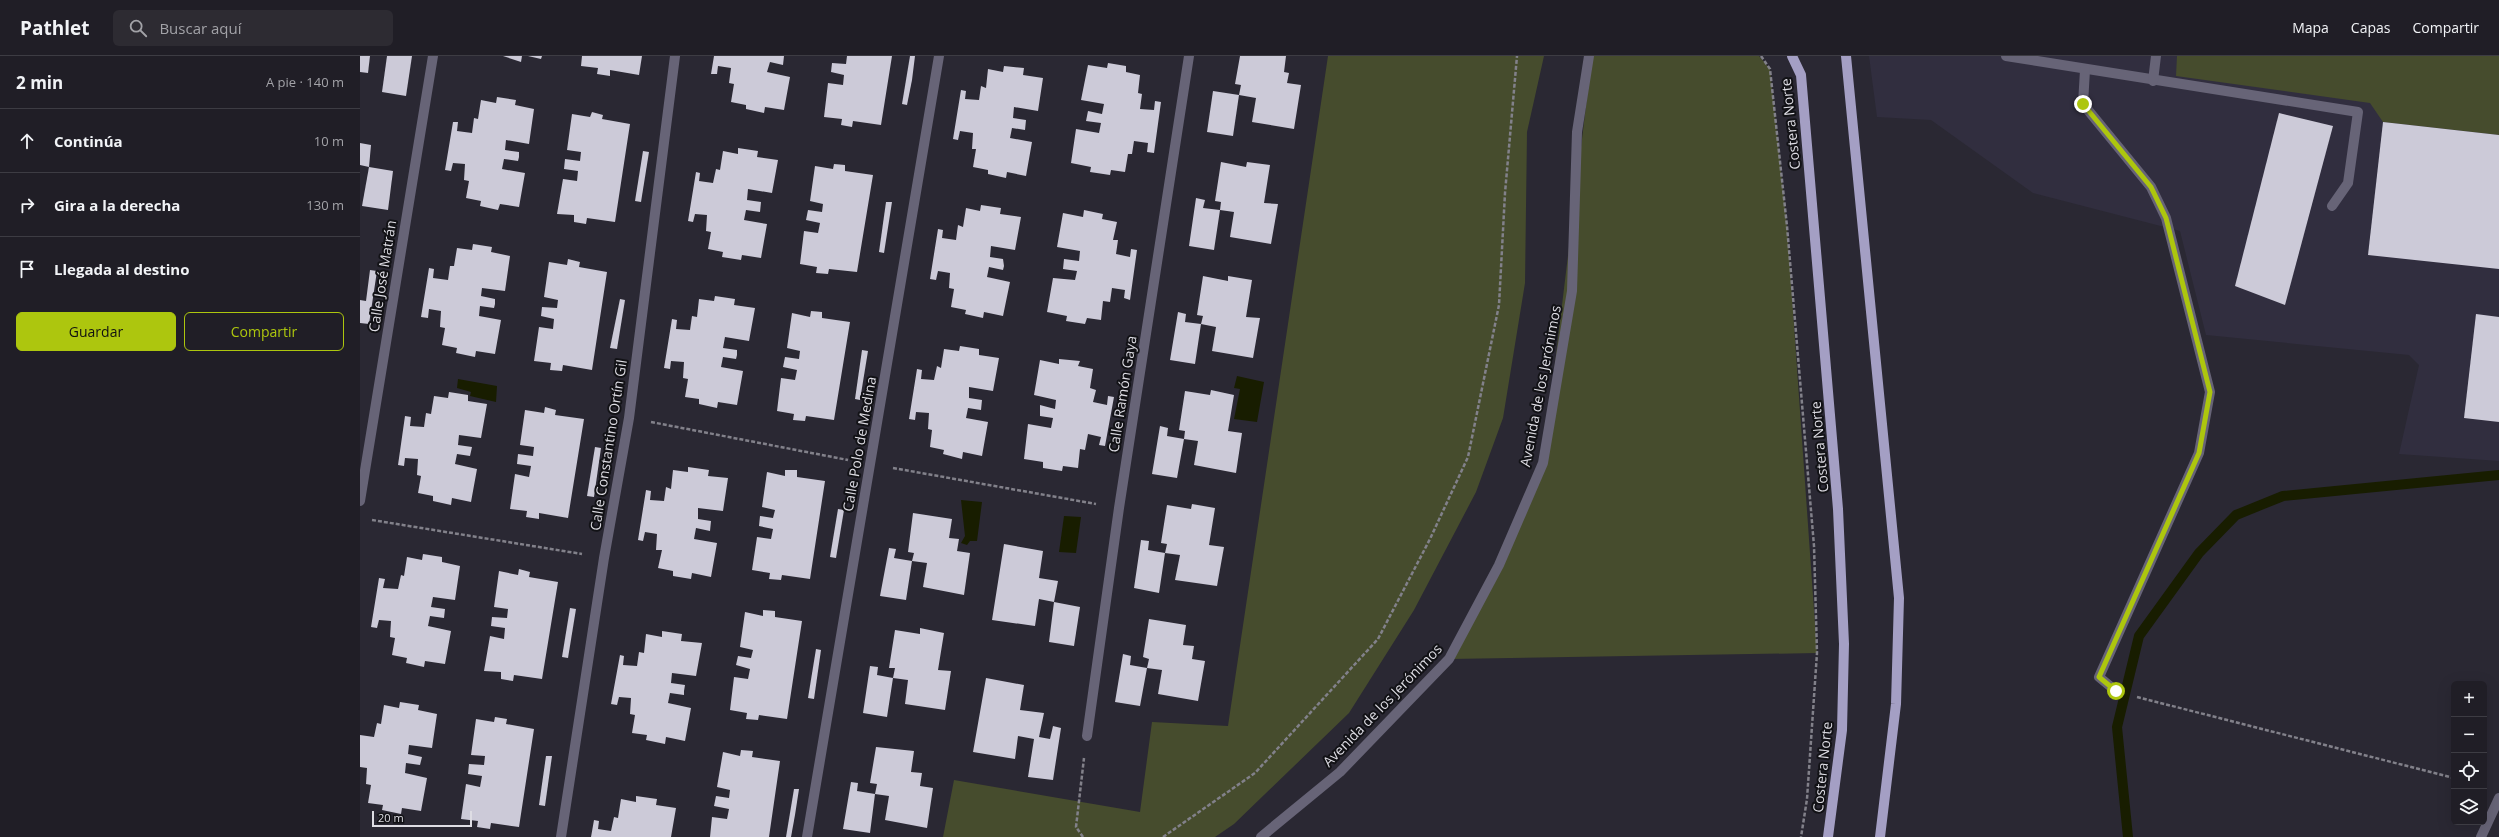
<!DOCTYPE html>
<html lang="es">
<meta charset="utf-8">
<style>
body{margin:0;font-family:"Open Sans",sans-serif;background:#2d2b32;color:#f1f3f6}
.controls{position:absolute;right:12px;bottom:12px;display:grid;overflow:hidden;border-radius:6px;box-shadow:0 4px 16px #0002}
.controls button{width:36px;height:36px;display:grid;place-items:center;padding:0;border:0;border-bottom:1px solid #3d3c43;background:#201e26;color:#f1f3f6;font:20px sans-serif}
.scale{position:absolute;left:12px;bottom:10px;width:100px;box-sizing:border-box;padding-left:4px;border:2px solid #dedde4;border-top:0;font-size:11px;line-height:14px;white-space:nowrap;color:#dedde4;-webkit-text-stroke:3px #121216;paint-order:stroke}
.stop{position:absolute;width:12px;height:12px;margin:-9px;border:3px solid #adc60e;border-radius:50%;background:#fff}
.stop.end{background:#adc60e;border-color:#fff;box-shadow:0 1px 4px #0008}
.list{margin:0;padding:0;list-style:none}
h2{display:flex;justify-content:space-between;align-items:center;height:52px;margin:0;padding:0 16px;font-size:17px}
h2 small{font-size:13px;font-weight:400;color:#a2a2a7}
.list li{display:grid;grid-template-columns:26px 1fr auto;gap:12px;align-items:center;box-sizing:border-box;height:64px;padding:0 16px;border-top:1px solid #3d3c43}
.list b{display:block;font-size:15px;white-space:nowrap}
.list em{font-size:13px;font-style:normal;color:#a2a2a7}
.actions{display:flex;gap:8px;padding:12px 16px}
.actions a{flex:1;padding:9px 0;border:1px solid #adc60e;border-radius:6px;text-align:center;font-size:14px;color:#adc60e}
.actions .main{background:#adc60e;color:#111}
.icon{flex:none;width:22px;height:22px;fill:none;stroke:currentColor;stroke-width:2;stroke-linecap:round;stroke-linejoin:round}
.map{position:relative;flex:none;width:2139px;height:781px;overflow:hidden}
header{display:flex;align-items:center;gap:24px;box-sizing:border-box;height:56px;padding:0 20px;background:#201e26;border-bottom:1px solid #3d3c43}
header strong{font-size:19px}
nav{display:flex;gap:22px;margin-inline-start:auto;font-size:14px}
.search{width:280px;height:36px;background:#2d2b32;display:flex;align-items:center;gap:10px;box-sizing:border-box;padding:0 14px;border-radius:6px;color:#a2a2a7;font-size:15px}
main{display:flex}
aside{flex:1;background:#201e26}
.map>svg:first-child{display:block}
</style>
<header>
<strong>Pathlet</strong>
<div class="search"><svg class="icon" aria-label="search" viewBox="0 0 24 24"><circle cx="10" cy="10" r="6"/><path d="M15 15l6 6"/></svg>Buscar aquí</div>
<nav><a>Mapa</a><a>Capas</a><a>Compartir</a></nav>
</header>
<main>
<aside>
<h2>2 min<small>A pie · 140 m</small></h2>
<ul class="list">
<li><svg class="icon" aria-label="ahead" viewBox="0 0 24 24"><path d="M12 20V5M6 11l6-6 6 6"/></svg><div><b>Continúa</b></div><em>10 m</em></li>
<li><svg class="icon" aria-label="right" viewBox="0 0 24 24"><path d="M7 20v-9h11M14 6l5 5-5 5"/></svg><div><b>Gira a la derecha</b></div><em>130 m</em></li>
<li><svg class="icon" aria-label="arrive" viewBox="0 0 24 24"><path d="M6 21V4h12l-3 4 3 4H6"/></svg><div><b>Llegada al destino</b></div></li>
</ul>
<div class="actions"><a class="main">Guardar</a><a>Compartir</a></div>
</aside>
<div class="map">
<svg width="2139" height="781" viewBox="0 0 2139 781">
<rect width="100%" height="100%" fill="#2a2833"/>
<path fill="#312e3f" d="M 1509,0 L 2139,0 L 2139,405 L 2039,398 L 2059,309 L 2049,299 L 1846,279 L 1820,175 L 1673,137 L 1571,64 L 1517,61 Z"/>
<g fill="#464c2d">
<path d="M 968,0 L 1184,0 L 1167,76 L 1165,227 L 1143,362 L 1116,436 L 1054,554 L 989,657 L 874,768 L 855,781 L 583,781 L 594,724 L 780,756 L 792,666 L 868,670 Z"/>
<path d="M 1232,0 L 1399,0 L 1410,13 L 1427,170 L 1457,597 L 1089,603 L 1183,407 Z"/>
<path d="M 1817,0 L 2139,0 L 2139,79 L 2023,66 L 2010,47 L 1816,20 Z"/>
</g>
<g fill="#181d00">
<path d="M 877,320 L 904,326 L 897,366 L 874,363 L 880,333 L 874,332 Z"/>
<path d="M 98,323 L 137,330 L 136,346 L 110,340 L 111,336 L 97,332 Z"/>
<path d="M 601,444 L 622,446 L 617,485 L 610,485 L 607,489 L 601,487 L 605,480 Z"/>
<path d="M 704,460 L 721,461 L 716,497 L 699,496 Z"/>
</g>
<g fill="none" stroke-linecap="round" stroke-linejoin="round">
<path stroke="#181d00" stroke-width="10" d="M 1768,781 L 1757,671 L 1779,580 L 1839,497 L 1876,459 L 1923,440 L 2139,419"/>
</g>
<g fill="#cccad8">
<path d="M 0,0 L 10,0 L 8,17 L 0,16 Z"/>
<path d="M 27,0 L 52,0 L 46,40 L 22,36 Z"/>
<path d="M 143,0 L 162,0 L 161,6 Z"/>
<path d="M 168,0 L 182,0 L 181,3 Z"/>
<path d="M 222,0 L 282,0 L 279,19 L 250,14 L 250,20 L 237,18 L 238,12 L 221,10 Z"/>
<path d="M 354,0 L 424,0 L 423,9 L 410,6 L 407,16 L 430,21 L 424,54 L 405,51 L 404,57 L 386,53 L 386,49 L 371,46 L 374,28 L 369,27 L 371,12 L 358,10 L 357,18 L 351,18 Z"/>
<path d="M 487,0 L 532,0 L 521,69 L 493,65 L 492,71 L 481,69 L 482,63 L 464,61 L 468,27 L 483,29 L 484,19 L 471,16 L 472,7 L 486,8 Z"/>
<path d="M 550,0 L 555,0 L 552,24 L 547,49 L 542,48 Z"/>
<path d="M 880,0 L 926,0 L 924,16 L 929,17 L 927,27 L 941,29 L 934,73 L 892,66 L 896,42 L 879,39 L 881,29 L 875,28 Z"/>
<path d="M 748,7 L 766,10 L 766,16 L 780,19 L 778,37 L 782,38 L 780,53 L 794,54 L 795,45 L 801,46 L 794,97 L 787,96 L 788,87 L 774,85 L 772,98 L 768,98 L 765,116 L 751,114 L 750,119 L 730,116 L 731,111 L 711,107 L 716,73 L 739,77 L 741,67 L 726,65 L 728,55 L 742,58 L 744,48 L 721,44 L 728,9 L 747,12 Z"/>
<path d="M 644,10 L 664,12 L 663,19 L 683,22 L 678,55 L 654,51 L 653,62 L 666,64 L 665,74 L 652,72 L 650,82 L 672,86 L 666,120 L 647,116 L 646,122 L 628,118 L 628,114 L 613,111 L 616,93 L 612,93 L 613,77 L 600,75 L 598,84 L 593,83 L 601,34 L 606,35 L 605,43 L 619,44 L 621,30 L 626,32 L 628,13 L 643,16 Z"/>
<path d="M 853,35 L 879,39 L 873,80 L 847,76 Z"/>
<path d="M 137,41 L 156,44 L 155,49 L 174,53 L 169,88 L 146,84 L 145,94 L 159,96 L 159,101 L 158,105 L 144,103 L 142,113 L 165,117 L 159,151 L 140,148 L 138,154 L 120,150 L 121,145 L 106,142 L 109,125 L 104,124 L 105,108 L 93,107 L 91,115 L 85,114 L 93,66 L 98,66 L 97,75 L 112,77 L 114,62 L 118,63 L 121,44 L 136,47 Z"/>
<path d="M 232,56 L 243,59 L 242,63 L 270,68 L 255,166 L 227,162 L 226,168 L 214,166 L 214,159 L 197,158 L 203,123 L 217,125 L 218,115 L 204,113 L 205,103 L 220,105 L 221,96 L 207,94 L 212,58 L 230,61 Z"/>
<path d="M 1919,57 L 1973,70 L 1925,249 L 1875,230 Z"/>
<path d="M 2023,66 L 2139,79 L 2139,213 L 2008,199 Z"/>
<path d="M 0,87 L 11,89 L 9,111 L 0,109 Z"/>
<path d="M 378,92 L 398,95 L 397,101 L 418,104 L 412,137 L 388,133 L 387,144 L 401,146 L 400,156 L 386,154 L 384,164 L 407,168 L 401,202 L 382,199 L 381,204 L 362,201 L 363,196 L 348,193 L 351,176 L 346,175 L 347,159 L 335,158 L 333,166 L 328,165 L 336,116 L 340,117 L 339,125 L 353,127 L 356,113 L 360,114 L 363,95 L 378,98 Z"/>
<path d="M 283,95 L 289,96 L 281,146 L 275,145 Z"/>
<path d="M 861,106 L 886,111 L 887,106 L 910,109 L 904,147 L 918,148 L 911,188 L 870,181 L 874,156 L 860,154 L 861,146 L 855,145 Z"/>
<path d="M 474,108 L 485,109 L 485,115 L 513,119 L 497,216 L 469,213 L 468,218 L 456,217 L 457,211 L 440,208 L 444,175 L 458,177 L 460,167 L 446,164 L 448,154 L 462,156 L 463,148 L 450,145 L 455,110 L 473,113 Z"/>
<path d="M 9,111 L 33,115 L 28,154 L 2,150 Z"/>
<path d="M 836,142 L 845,144 L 843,152 L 860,154 L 854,194 L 829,190 Z"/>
<path d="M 526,146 L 532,146 L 524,197 L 519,196 Z"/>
<path d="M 621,149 L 641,152 L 640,158 L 661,161 L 655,194 L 631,190 L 630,201 L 643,203 L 644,210 L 643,214 L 629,211 L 627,221 L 650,226 L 643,260 L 624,256 L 623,262 L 605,258 L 606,254 L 591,251 L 594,233 L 589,232 L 590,217 L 578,215 L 576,224 L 570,223 L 578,173 L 583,174 L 582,182 L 596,184 L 598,169 L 603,171 L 606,152 L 620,155 Z"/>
<path d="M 724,154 L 743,158 L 742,163 L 757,166 L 753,184 L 758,184 L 756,198 L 770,201 L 771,193 L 777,194 L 770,244 L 764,242 L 765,234 L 752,232 L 750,246 L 743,245 L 741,264 L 727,262 L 725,268 L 706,265 L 707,260 L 687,256 L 693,222 L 715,224 L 717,215 L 703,213 L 704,203 L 719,205 L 720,195 L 697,191 L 703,157 L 723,161 Z"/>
<path d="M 113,188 L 132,191 L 131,196 L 150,200 L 145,235 L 122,232 L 121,240 L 135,243 L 135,248 L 134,252 L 120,250 L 119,260 L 141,264 L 135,298 L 116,295 L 115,301 L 96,297 L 97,292 L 82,289 L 85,272 L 80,271 L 81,255 L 69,253 L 68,262 L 61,261 L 69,212 L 74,213 L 73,222 L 88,224 L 90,210 L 94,210 L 97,192 L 112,194 Z"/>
<path d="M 208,203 L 220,206 L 219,211 L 247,216 L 232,314 L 203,309 L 202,315 L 190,314 L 191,307 L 174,305 L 179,271 L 193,273 L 194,263 L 181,260 L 182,251 L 197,252 L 198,244 L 184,241 L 189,206 L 207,209 Z"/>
<path d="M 10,214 L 17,215 L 9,268 L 0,267 L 0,244 L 6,245 Z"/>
<path d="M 843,220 L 868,225 L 868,220 L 892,224 L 886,261 L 900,262 L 893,302 L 852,295 L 856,271 L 841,268 L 843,260 L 837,259 Z"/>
<path d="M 355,240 L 375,243 L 374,249 L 395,252 L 389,285 L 365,281 L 363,292 L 377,294 L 377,299 L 376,303 L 363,301 L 361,311 L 383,315 L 377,349 L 358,346 L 357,352 L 339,348 L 339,343 L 325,341 L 328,323 L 323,322 L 324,306 L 311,305 L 310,313 L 304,312 L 312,263 L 317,264 L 316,273 L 330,274 L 332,260 L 337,261 L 339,243 L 354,245 Z"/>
<path d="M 260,243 L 265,244 L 257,293 L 250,292 Z"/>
<path d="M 451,255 L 462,256 L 462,262 L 490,266 L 474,364 L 446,360 L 445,365 L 433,364 L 434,358 L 417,355 L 421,322 L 435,324 L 437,314 L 423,311 L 425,301 L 439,303 L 440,295 L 427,292 L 432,257 L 450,261 Z"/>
<path d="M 818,256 L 826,258 L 825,266 L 841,268 L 835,308 L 810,304 Z"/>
<path d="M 2116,258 L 2139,261 L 2139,366 L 2104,362 Z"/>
<path d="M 600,290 L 619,293 L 619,299 L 639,302 L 633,335 L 609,331 L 609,342 L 622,344 L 621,354 L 608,352 L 606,362 L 628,366 L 622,400 L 603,396 L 602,403 L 583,398 L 584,394 L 570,391 L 572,374 L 568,373 L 569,357 L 556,356 L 555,364 L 549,363 L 557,313 L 562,314 L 561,323 L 574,324 L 577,310 L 581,312 L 584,293 L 599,295 Z"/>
<path d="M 502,294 L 508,295 L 500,344 L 495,343 Z"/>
<path d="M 699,303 L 720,305 L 718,310 L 733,313 L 730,332 L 736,334 L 733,346 L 747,349 L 748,340 L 754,341 L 745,390 L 739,389 L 741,381 L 728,378 L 725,394 L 720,393 L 718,412 L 703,410 L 702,415 L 683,412 L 683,406 L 664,403 L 668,368 L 691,372 L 693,362 L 680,360 L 680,349 L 695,353 L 696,344 L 674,339 L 680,304 L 699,308 Z"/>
<path d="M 851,334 L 874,339 L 868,375 L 882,377 L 876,417 L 834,409 L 838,385 L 824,383 L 825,375 L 819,374 L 825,335 L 850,339 Z"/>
<path d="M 89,336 L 108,339 L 108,345 L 127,348 L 121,382 L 99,379 L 98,389 L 112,391 L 110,400 L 97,398 L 95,408 L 117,413 L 111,446 L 92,442 L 91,449 L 73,445 L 73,440 L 58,437 L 61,420 L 57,419 L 58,403 L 45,402 L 44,410 L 38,409 L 45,360 L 51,361 L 50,370 L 64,371 L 66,357 L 71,358 L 74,340 L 88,342 Z"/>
<path d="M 185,351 L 196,354 L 195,359 L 224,363 L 208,462 L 179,457 L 179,463 L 166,461 L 167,455 L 150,453 L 155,418 L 169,421 L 171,410 L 157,408 L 158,398 L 173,400 L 174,391 L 160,389 L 165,354 L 184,357 Z"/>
<path d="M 800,370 L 808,372 L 807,380 L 824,383 L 817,422 L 792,418 Z"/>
<path d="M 235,391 L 241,392 L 234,441 L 227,440 Z"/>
<path d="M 328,411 L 349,414 L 348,420 L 368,422 L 363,455 L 338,452 L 338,463 L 351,465 L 350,475 L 336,472 L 334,483 L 357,487 L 351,521 L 332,517 L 331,523 L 313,520 L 313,515 L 298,512 L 302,494 L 296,494 L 297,478 L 285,476 L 283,485 L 278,484 L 286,434 L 291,435 L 290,444 L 304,445 L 306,431 L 311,433 L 313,414 L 328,416 Z"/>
<path d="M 425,414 L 437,414 L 437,421 L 465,425 L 450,523 L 422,519 L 421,524 L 409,523 L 410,517 L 392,514 L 397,481 L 411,483 L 413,473 L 399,470 L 400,460 L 413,462 L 415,454 L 402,451 L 407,416 L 425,420 Z"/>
<path d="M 832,448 L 855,452 L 849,489 L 864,491 L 857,530 L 815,524 L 820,499 L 805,497 L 807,488 L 801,487 L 807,449 L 831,453 Z"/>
<path d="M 478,453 L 484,454 L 476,502 L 470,501 Z"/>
<path d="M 553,457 L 592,463 L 589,482 L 599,483 L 597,495 L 610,497 L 604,539 L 563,531 L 567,507 L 552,505 L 554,497 L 548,496 Z"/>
<path d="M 781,484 L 789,485 L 788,494 L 805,497 L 799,537 L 774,532 Z"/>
<path d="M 644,488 L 683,495 L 679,522 L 698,525 L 694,546 L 679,543 L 675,570 L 632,564 Z"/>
<path d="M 529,492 L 536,493 L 534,502 L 552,505 L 546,544 L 520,540 Z"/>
<path d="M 63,498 L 82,501 L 82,506 L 100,510 L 95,544 L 73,541 L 71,551 L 85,553 L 84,562 L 70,560 L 68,570 L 91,575 L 85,608 L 65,605 L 64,611 L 46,607 L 47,602 L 32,599 L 35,582 L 30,581 L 31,565 L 19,564 L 17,572 L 11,571 L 19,522 L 25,523 L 23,532 L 38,533 L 41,519 L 44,520 L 47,501 L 62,504 Z"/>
<path d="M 159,513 L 170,516 L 169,521 L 198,526 L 182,623 L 154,619 L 153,625 L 141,623 L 141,616 L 124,615 L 130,580 L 144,583 L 145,572 L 131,570 L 132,561 L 147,562 L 148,553 L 134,551 L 139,515 L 158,519 Z"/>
<path d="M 694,546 L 720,551 L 714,590 L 689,586 Z"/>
<path d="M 210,552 L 216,553 L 208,602 L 202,601 Z"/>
<path d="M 403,554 L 415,555 L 415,561 L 442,565 L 427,663 L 399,659 L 398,664 L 386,663 L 387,657 L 370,654 L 374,621 L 388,623 L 390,613 L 376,609 L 378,600 L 391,602 L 393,594 L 380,591 L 385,556 L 403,560 Z"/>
<path d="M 789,563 L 826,569 L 823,589 L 834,590 L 832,603 L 845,605 L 838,645 L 798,638 L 802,614 L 787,612 L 780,650 L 755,646 L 763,598 L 771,600 L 770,609 L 787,612 L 789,603 L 783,601 Z"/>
<path d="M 560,572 L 584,577 L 578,614 L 591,615 L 585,654 L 545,648 L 548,624 L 533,622 L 535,612 L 529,612 L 535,574 L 560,578 Z"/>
<path d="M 302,575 L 322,578 L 321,585 L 342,587 L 336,620 L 312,617 L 311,627 L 325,629 L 324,635 L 324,639 L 310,637 L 308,647 L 331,652 L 325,685 L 306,681 L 305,688 L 286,684 L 287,679 L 272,677 L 275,659 L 270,658 L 271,642 L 259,641 L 257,649 L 251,648 L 260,599 L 264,600 L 263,609 L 277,610 L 279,596 L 284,597 L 286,578 L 302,581 Z"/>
<path d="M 456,593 L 461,594 L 454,643 L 448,642 Z"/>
<path d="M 510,610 L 518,611 L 517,619 L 533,622 L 527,661 L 503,657 Z"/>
<path d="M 626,622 L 664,629 L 660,654 L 684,657 L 679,681 L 690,683 L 693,670 L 701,672 L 693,724 L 668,721 L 674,683 L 658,680 L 655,703 L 613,696 Z"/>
<path d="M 40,646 L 59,649 L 58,654 L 77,658 L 72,692 L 49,689 L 48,698 L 62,701 L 60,709 L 46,707 L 45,717 L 67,722 L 61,755 L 42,752 L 41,758 L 22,754 L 23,749 L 8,747 L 11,729 L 6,728 L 7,712 L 0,711 L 0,679 L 14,681 L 17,667 L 21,668 L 24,649 L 39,652 Z"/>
<path d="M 135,661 L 147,663 L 146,668 L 174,673 L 159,771 L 131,767 L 130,773 L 117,771 L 118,765 L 101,763 L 106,728 L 120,731 L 122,720 L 108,718 L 109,708 L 124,709 L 125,700 L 111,699 L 116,663 L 134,666 Z"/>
<path d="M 516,691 L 554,695 L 551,716 L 562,717 L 560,730 L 573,732 L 567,772 L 525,764 L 529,740 L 515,738 L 517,728 L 510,727 Z"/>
<path d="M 381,694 L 393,695 L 392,701 L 420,705 L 409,781 L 350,781 L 352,761 L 367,763 L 369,753 L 354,750 L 356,740 L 369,742 L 370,734 L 357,731 L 363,696 L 380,700 Z"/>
<path d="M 186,700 L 192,700 L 185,750 L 179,749 Z"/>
<path d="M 491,726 L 498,727 L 497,735 L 515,738 L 510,777 L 483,773 Z"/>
<path d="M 434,733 L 439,733 L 435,759 L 431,781 L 426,781 Z"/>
<path d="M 276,740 L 297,743 L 296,749 L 316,752 L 311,781 L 231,781 L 234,764 L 239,765 L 238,773 L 251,775 L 254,761 L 258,762 L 261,743 L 276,746 Z"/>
</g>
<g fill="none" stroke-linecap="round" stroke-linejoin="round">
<g stroke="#82818a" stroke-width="2.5" stroke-dasharray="4 2" stroke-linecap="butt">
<path d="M 1401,0 L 1410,13 L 1427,170 L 1454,490 L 1457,597 L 1447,743 L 1441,781"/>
<path d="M 291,366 L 488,404"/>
<path d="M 533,412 L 736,448"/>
<path d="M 12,464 L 222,498"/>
<path d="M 1777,641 L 2094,722"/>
<path d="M 723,781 L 716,771 L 724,702"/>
<path d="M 803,781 L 895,717 L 1018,583 L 1070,483 L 1108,401 L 1139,249 L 1145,137 L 1157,0"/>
</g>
<g stroke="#676477" stroke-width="10">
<path d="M 1646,0 L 1998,56 L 1988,127 L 1972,150"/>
<path d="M 1793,25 L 1796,0"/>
</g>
<g stroke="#676477" stroke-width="10">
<path d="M 1725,14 L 1723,48 L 1791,131 L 1806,162 L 1850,336 L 1839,397 L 1739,621 L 1756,635"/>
<path d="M 0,445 L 73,0"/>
<path d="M 727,680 L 759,452 L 829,0"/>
<path d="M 201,781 L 244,502 L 269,362 L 315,0"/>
<path d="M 447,781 L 579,0"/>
<path d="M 2121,781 L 2139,742"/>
</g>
<path stroke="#676477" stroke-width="10" d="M 901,781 L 980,716 L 1089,603 L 1139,509 L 1183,407 L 1212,235 L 1217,76 L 1229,0"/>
<g stroke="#a49fc4" stroke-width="10">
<path d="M 1432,0 L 1441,19 L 1478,453 L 1484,588 L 1482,674 L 1468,781"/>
<path d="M 1486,0 L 1539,542 L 1536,648 L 1520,781"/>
</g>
</g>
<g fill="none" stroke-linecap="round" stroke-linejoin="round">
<path stroke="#adc60e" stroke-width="5" d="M 1723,48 L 1791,131 L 1806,162 L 1850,336 L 1839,397 L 1739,621 L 1756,635"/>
</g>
<g text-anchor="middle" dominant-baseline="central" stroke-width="4" stroke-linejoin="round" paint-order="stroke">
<g font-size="14" fill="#dedde4" stroke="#121216">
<text transform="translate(1430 68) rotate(-96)">Costera Norte</text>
<text transform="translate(22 220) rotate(-81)">Calle José Matrán</text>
<text transform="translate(1180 330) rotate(-79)">Avenida de los Jerónimos</text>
<text transform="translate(762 338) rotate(-81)">Calle Ramón Gaya</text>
<text transform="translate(499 388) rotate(-80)">Calle Polo de Medina</text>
<text transform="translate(248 389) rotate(-81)">Calle Constantino Ortín Gil</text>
<text transform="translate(1459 391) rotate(-95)">Costera Norte</text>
<text transform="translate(1022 649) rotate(-46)">Avenida de los Jerónimos</text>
<text transform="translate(1462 711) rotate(-84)">Costera Norte</text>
</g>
</g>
</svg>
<div class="controls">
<button>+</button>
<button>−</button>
<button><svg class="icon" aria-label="locate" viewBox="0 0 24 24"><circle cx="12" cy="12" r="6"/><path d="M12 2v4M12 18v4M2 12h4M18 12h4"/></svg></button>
<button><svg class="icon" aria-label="layers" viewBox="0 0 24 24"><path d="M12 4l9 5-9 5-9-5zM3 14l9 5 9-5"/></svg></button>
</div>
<div class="scale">20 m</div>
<div class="stop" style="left:1756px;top:635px"></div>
<div class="stop end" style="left:1723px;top:48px"></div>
</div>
</main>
